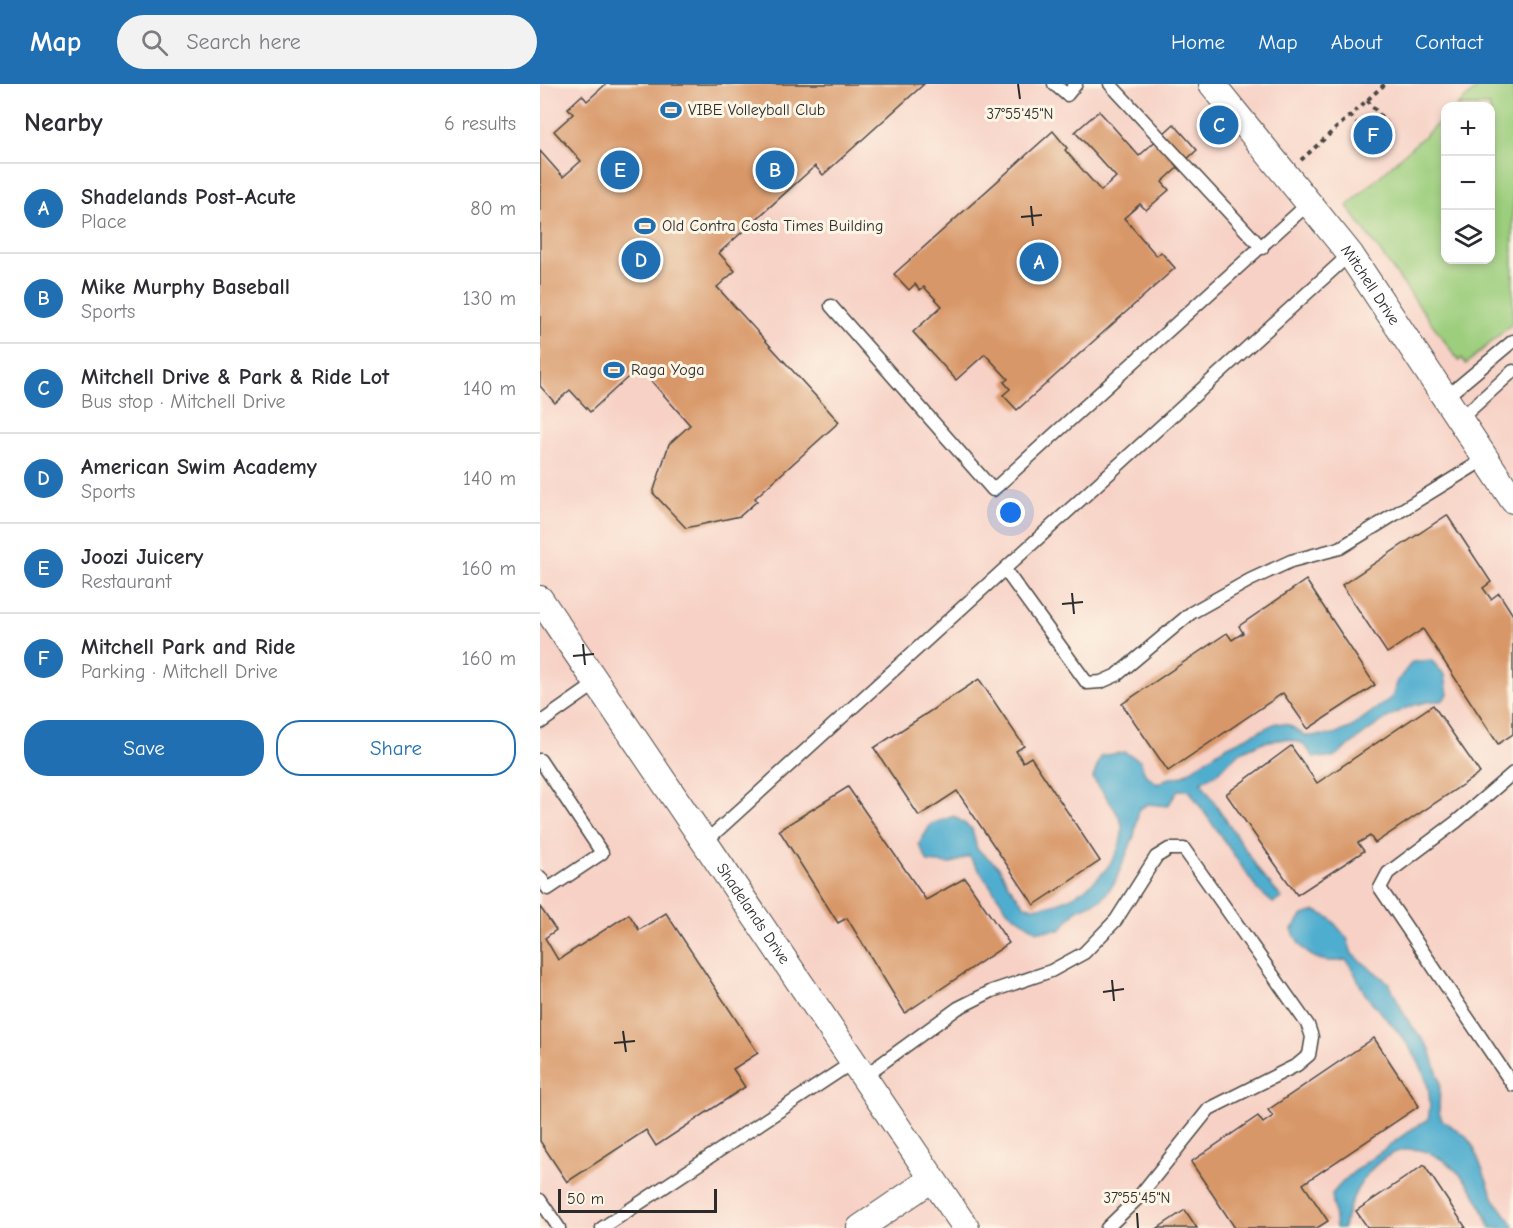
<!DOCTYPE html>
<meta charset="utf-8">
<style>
body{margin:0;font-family:"Comic Neue",sans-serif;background:#f2f2f3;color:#2b2b33}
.controls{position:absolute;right:18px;top:18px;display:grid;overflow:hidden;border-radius:12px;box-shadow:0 3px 9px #0003}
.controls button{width:54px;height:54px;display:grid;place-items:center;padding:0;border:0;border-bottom:2px solid #e1e1e2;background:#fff;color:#2b2b33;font:30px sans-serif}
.scale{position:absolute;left:18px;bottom:15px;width:159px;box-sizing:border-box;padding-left:6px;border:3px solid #2b2b2b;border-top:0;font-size:16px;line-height:21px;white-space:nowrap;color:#2b2b2b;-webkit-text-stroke:4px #fcf5e5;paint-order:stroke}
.you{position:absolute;left:471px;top:429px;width:21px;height:21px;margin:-15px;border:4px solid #fff;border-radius:50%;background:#1a73e8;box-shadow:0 0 0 9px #1a73e833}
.badge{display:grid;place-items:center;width:39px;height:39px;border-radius:50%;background:#1f6fb2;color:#fff;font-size:20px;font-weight:700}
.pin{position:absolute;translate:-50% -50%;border:3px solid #fff;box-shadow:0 2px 6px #0006}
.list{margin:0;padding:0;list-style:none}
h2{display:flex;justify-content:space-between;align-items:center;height:78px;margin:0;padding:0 24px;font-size:26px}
h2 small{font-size:20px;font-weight:400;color:#7c7c81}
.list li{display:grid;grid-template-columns:39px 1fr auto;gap:18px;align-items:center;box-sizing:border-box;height:90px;padding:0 24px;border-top:2px solid #e1e1e2}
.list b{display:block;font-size:22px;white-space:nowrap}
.list p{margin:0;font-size:20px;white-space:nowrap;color:#7c7c81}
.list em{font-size:20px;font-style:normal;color:#7c7c81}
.actions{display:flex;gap:12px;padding:18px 24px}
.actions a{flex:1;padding:14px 0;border:2px solid #1f6fb2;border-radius:24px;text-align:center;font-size:21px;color:#1f6fb2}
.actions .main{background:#1f6fb2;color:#fff}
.icon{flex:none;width:33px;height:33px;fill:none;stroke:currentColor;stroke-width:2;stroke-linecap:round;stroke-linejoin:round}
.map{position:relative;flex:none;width:973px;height:1144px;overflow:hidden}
header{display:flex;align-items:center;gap:36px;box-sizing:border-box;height:84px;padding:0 30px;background:#1f6fb2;color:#fff}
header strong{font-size:28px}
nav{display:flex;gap:33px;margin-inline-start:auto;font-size:21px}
.search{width:420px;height:54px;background:#f2f2f3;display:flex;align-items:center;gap:15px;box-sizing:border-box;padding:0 21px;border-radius:33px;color:#7c7c81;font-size:22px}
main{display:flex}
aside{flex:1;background:#fff}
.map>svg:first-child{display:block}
</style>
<header>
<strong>Map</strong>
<div class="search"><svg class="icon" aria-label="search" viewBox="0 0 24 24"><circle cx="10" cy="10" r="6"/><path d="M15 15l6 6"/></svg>Search here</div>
<nav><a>Home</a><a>Map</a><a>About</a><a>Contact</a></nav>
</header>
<main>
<aside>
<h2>Nearby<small>6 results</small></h2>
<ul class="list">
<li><span class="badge">A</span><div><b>Shadelands Post-Acute</b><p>Place</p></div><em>80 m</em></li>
<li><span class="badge">B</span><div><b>Mike Murphy Baseball</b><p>Sports</p></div><em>130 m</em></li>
<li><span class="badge">C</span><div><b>Mitchell Drive &amp; Park &amp; Ride Lot</b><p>Bus stop · Mitchell Drive</p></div><em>140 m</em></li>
<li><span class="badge">D</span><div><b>American Swim Academy</b><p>Sports</p></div><em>140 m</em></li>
<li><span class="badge">E</span><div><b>Joozi Juicery</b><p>Restaurant</p></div><em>160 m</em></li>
<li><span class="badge">F</span><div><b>Mitchell Park and Ride</b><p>Parking · Mitchell Drive</p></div><em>160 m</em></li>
</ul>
<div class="actions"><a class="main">Save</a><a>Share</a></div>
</aside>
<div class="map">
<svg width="973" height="1144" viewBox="0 0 973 1144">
<rect width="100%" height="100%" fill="#fcf5e5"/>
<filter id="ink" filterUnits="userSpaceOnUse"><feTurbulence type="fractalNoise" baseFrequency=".0167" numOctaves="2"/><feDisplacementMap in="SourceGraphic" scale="12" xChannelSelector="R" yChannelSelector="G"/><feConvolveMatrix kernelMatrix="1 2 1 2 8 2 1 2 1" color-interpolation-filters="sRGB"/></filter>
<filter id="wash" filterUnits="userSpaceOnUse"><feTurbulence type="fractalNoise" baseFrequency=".008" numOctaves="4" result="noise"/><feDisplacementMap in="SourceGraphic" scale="24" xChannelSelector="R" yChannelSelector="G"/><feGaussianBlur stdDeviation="1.35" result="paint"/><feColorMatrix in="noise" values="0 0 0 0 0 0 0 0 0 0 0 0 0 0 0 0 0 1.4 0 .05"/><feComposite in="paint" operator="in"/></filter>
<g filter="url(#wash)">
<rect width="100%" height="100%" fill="#f2e0c2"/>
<path fill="#f7d1c6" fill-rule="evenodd" d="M 0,0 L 973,0 L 973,1144 L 0,1144 ZM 906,22 L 950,22 L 950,176 L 906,176 Z"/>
<path fill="#9cce7d" stroke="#647c54" stroke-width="1.5" d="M 942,0 L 973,0 L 973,239 L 926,280 L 922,274 L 919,277 L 807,122 L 905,33 L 906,176 L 950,176 L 950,22 L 917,22 Z"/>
<g fill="#50adcf" stroke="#3e6c7d" stroke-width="1.5">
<path d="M 891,576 L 905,591 L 908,610 L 902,617 C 860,615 825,651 792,674 L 774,673 L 762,659 L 746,655 L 723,658 L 699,669 L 676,690 L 661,698 L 722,791 L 742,814 L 733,819 L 718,806 L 649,706 L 638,706 L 628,722 L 608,720 L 599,725 L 594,752 L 575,798 L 562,815 L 537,826 L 520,846 L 497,847 L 468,827 L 429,772 L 411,780 L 388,778 L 379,760 L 391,740 L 414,732 L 432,745 L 437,765 L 459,783 L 468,800 L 485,822 C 525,830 586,785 582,741 C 581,730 560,705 553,694 L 561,672 L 584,668 L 600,676 L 605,690 L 618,700 L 626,695 L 642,692 L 684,664 L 736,639 L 749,641 L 766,652 L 791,651 L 810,644 L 852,613 L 858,596 L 872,578 Z"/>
<path d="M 776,827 L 790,834 L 807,854 L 812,870 L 849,899 L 866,934 L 890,965 L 900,998 L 899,1028 L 902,1036 L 926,1052 L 933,1062 L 954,1115 L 973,1140 L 973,1144 L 950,1144 C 940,1114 922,1084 892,1070 C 845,1048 809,1106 804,1144 L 796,1144 L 792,1110 C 809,1089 828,1077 849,1062 C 863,1052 872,1043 888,1036 C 899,987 859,949 830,916 C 819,905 817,888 806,876 C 779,881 761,871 752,845 L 763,831 Z"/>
</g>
<g id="blocks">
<g fill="#d89768">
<path d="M 66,0 L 384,0 L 283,91 L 275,82 L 179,169 L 195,187 L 177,203 L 299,338 L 215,414 L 217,417 L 200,432 L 146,444 L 113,409 L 129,360 L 150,341 L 99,283 L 50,328 L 30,306 L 15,319 L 0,302 L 0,67 L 23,93 L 41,77 L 14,47 L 33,30 L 28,24 L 42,11 L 47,17 Z"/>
<path d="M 559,27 L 599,72 L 634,40 L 657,66 L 622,98 L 629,106 L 606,126 L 600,120 L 584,134 L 617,172 L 621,168 L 635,184 L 477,326 L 463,311 L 470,305 L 464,298 L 468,295 L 445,270 L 416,296 L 373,248 L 402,222 L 384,203 L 380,206 L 375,200 L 369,206 L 354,190 L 513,47 L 527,64 L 525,66 L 561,107 L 576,93 L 535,48 Z"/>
<path d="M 907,431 L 951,498 L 943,504 L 951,515 L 959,509 L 973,531 L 973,650 L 958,660 L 883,545 L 847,569 L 802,501 Z"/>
<path d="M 766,496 L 835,601 L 768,645 L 743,609 L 628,687 L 582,620 L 687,549 L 692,556 L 703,549 L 699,542 Z"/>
<path d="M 439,595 L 484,662 L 476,667 L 483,678 L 491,673 L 560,777 L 494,821 L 417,707 L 379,732 L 334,664 Z"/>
<path d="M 893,621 L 940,689 L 835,759 L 830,752 L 818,759 L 824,767 L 757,811 L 686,710 L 751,662 L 777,699 Z"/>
<path d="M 308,703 L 386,816 L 425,794 L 469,859 L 365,929 L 307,834 L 298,839 L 239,746 Z"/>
<path d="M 0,823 L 16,846 L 5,854 L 18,876 L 89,830 L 99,846 L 126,829 L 218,969 L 193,985 L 205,1003 L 116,1062 L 106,1046 L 27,1098 L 0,1057 Z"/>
<path d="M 834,954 L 879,1022 L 763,1100 L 788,1137 L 777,1144 L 695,1144 L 651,1078 L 718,1032 L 723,1039 L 733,1032 L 728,1026 Z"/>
<path d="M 884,1081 L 926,1144 L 828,1144 L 816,1127 Z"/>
<path d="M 645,1126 L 657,1144 L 618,1144 Z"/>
</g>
</g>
</g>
<g filter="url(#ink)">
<use href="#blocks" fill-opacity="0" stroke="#494642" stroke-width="1.5"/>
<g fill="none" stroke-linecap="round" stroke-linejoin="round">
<defs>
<g id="lane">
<path d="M 514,0 L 527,11 L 536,0"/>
<path d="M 570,0 L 722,164"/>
<path d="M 291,222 L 453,406 L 769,119"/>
<path d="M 905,314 L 973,257"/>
<path d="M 919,336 L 973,287"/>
<path d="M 465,486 L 547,599 L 561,598 L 577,591 L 651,529 L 710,496 L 751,477 L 800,464 L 945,375"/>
<path d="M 0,639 L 57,599"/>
<path d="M 0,676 L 62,769 L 8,805 L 0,793"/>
<path d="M 973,689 L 916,738 L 848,789 L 840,804 L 973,1001"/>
<path d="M 165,758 L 810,170"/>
<path d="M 323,993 L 418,924 L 452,907 L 511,887 L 544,869 L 576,836 L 616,773 L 629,765 L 644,765 L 768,941 L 772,953 L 769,971 L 757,981 L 669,1025 L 597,1115 L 567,1144"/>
<path d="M 0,1116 L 19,1144"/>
<path d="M 62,1144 L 313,978"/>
</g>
<g id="street">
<path id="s1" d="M 672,0 L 810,170 L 973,416"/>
<path id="s2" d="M 0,515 L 426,1144"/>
<path d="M 320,1144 L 392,1095"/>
</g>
</defs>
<use href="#lane" stroke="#494642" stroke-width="15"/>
<use href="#street" stroke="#494642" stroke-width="28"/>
<g stroke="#494642" stroke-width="4" stroke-dasharray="4.5 4.5" stroke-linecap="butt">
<path d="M 827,16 L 850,43"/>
<path d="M 810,31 L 834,58"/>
<path d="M 761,76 L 845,0"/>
</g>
<use href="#lane" stroke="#fff" stroke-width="12"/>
<use href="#street" stroke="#fff" stroke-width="26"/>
</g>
</g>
<path fill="none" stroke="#2b2b2b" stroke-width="2" d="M 478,0 L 480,15M 491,122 L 493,142M 481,133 L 502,131M 532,509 L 534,530M 522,520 L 543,518M 43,560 L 45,581M 33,572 L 54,570M 572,896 L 574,917M 563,908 L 584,905M 83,947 L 86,968M 74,959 L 95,957M 597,1129 L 598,1144"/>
<defs>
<symbol id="stadium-bare" viewBox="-9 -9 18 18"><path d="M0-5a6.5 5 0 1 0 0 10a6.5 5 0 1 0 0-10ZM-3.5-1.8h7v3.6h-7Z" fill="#1f6fb2" stroke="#fcf5e5" stroke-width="2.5" paint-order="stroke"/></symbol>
</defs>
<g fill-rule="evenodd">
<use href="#stadium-bare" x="116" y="11" width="30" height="30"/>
<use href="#stadium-bare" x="90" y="127" width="30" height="30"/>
<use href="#stadium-bare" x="59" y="271" width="30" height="30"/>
</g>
<g text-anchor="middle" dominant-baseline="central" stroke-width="6" stroke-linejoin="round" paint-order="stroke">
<g font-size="16" fill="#2b2b2b" stroke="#fcf5e5" text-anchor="start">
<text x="148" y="26">VIBE Volleyball Club</text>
<text x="122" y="142">Old Contra Costa Times Building</text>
<text x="91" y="286">Raga Yoga</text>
</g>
<g font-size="16" fill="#2b2b2b" stroke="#fcf5e5">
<text stroke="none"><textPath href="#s1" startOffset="256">Mitchell Drive</textPath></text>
<text stroke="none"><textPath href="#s2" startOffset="380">Shadelands Drive</textPath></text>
</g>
</g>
<g font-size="15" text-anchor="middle" fill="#2b2b2b" stroke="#fcf5e5" stroke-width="6" stroke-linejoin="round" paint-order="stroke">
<text x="480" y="35">37°55'45"N</text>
<text x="597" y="1119">37°55'45"N</text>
</g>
</svg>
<div class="controls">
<button>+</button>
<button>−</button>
<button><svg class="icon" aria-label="layers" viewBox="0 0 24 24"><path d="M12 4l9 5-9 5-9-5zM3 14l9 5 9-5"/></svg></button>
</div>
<div class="scale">50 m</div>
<div class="you"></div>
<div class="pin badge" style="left:499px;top:178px">A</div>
<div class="pin badge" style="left:235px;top:86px">B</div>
<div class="pin badge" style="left:679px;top:41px">C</div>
<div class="pin badge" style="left:101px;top:176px">D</div>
<div class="pin badge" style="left:80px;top:86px">E</div>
<div class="pin badge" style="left:833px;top:51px">F</div>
</div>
</main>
